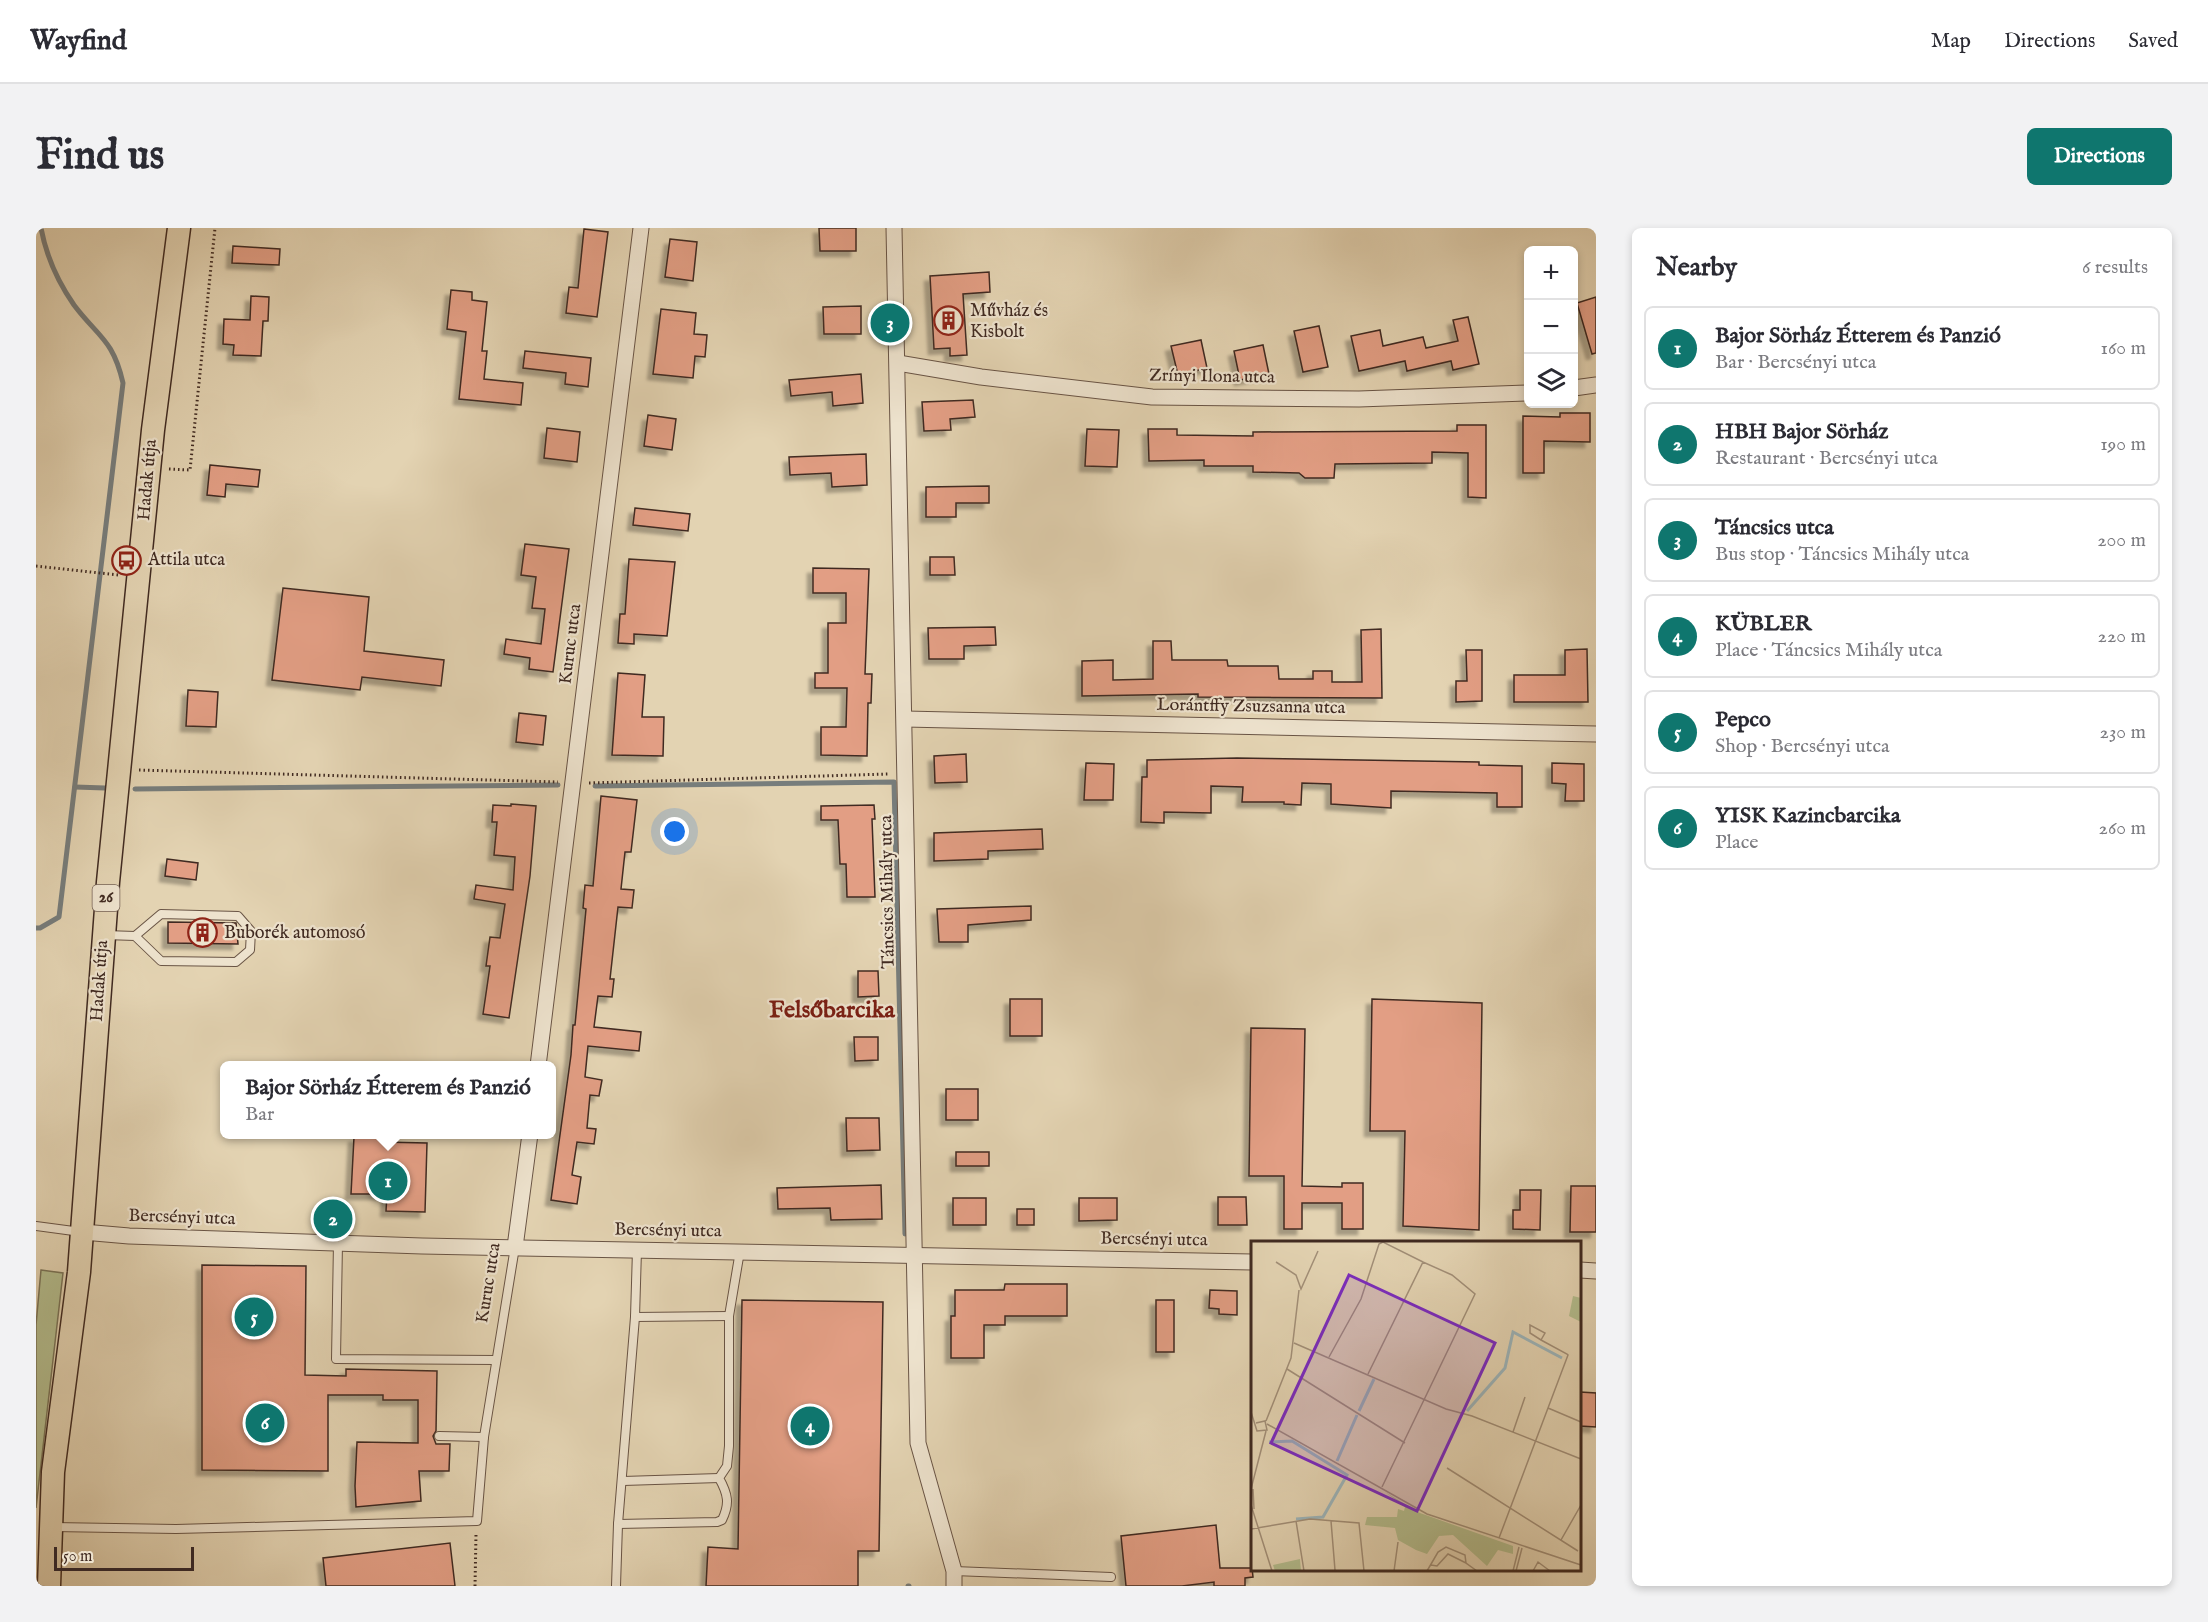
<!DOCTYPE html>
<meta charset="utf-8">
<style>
body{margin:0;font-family:"IM FELL English",serif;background:#f2f2f3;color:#2b2b33}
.controls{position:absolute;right:18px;top:18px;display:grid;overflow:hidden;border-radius:9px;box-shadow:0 3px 9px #0003}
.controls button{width:54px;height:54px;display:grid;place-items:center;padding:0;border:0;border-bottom:2px solid #e1e1e2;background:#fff;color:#2b2b33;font:30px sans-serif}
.scale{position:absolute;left:18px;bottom:15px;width:140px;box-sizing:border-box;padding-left:6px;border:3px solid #402a21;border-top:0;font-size:16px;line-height:21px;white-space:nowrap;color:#402a21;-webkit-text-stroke:4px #ede2cd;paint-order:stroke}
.you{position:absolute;left:639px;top:604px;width:21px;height:21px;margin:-15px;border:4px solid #fff;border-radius:50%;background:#1a73e8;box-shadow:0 0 0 9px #1a73e833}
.badge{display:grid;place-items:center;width:39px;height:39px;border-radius:50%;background:#0f766e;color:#fff;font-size:20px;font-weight:700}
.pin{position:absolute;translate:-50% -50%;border:3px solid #fff;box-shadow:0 2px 6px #0006}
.popup{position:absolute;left:184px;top:833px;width:336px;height:78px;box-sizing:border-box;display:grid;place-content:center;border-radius:9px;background:#fff;filter:drop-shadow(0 2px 4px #0005);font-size:20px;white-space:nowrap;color:#7c7c81}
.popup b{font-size:22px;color:#2b2b33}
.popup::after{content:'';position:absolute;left:50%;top:100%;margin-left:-12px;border:12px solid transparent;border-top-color:#fff}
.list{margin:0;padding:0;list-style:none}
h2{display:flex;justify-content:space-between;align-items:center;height:78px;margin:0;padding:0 24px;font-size:26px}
h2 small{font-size:20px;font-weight:400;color:#7c7c81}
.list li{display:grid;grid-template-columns:39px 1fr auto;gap:18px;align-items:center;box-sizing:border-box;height:84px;margin:0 12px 12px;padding:0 12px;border:2px solid #e1e1e2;border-radius:9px}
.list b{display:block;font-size:22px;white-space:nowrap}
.list p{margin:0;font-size:20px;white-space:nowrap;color:#7c7c81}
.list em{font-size:20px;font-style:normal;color:#7c7c81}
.icon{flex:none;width:33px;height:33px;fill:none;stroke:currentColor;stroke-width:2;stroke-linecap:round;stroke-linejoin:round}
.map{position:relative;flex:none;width:1560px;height:1358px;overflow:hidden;border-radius:9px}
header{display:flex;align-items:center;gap:36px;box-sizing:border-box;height:84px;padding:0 30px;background:#fff;border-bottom:2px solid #e1e1e2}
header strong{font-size:28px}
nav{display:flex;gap:33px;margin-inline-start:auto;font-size:21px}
.intro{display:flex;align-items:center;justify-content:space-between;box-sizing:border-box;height:144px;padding:0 36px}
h1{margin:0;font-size:42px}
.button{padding:15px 27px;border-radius:9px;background:#0f766e;color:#fff;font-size:21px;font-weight:700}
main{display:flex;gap:36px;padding:0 36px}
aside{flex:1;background:#fff;border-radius:9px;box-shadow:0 3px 9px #0003}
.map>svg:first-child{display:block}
</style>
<header>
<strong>Wayfind</strong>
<nav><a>Map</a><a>Directions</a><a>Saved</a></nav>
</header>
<div class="intro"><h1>Find us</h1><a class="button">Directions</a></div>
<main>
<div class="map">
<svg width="1560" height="1358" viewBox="0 0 1560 1358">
<defs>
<filter id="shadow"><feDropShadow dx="-5.5" dy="5.5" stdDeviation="1.5" flood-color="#0004"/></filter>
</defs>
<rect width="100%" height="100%" fill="#e3d3b2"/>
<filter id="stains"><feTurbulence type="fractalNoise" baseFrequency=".00333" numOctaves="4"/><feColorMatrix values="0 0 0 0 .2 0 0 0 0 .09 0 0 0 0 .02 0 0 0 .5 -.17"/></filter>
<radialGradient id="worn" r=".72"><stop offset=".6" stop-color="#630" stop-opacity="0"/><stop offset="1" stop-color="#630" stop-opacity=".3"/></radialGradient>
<path fill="#b3bc8d" stroke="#7a7357" stroke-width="1.5" d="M 5,1042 L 27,1045 L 0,1280 L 0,1097 Z"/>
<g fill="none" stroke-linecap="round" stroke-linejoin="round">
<g stroke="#777d7c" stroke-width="5">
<path d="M 559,558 L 858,554 L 869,1006"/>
<path d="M 39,559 L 69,560"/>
<path d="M 99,561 L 522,557"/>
<path d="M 0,700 L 4,700 L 23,689 L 87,155 C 77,111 62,109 38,77 C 22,54 10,27 5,0"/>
<path d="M 872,1358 L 873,1358"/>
</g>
</g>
<g fill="#e29e84" stroke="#402a21" stroke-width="1.5" filter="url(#shadow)">
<path d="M 783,0 L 820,0 L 820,23 L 784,23 Z"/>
<path d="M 548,1 L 572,4 L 561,89 L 530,85 L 533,59 L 542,60 Z"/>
<path d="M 634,11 L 661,14 L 657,53 L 629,49 Z"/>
<path d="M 197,18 L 244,21 L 243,37 L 196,35 Z"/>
<path d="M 953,44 L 954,64 L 927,66 L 931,127 L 914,128 L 914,120 L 898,121 L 894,48 Z"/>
<path d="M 415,62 L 436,64 L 436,72 L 451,74 L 446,123 L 451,123 L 448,151 L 487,155 L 485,177 L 423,171 L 430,104 L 411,101 Z"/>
<path d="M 215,68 L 233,69 L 232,93 L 227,93 L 225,128 L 197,127 L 198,117 L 187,116 L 188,91 L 214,92 Z"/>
<path d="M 1560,69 L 1560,125 L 1556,126 L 1541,75 Z"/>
<path d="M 825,78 L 825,106 L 788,106 L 787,79 Z"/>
<path d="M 625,81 L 660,85 L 658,106 L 671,107 L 669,129 L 659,128 L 657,150 L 617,146 Z"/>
<path d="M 1432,89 L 1443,136 L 1417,142 L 1415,133 L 1371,143 L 1369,133 L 1323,143 L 1315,108 L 1344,102 L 1347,118 L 1387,109 L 1390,120 L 1422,113 L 1417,92 Z"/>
<path d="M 1283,98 L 1292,139 L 1267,144 L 1258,103 Z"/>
<path d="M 1165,112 L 1171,140 L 1142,147 L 1135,118 Z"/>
<path d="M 1227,117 L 1233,146 L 1204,152 L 1198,123 Z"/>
<path d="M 489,123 L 555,130 L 552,159 L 529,156 L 530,145 L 487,140 Z"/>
<path d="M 825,146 L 827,175 L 797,178 L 796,164 L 755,168 L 753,152 Z"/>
<path d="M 937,172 L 939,189 L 914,191 L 915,202 L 888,203 L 886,174 Z"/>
<path d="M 1524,185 L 1554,185 L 1554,214 L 1508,213 L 1508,245 L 1487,245 L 1487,188 L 1524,189 Z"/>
<path d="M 612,187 L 640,191 L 636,222 L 608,218 Z"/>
<path d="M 1421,197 L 1450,197 L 1450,270 L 1432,269 L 1432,225 L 1396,224 L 1396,235 L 1299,236 L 1298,250 L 1269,250 L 1263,245 L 1217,244 L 1217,238 L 1168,238 L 1168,232 L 1113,233 L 1112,201 L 1141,201 L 1141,207 L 1217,208 L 1217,204 L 1421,203 Z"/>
<path d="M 511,200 L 544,204 L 541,234 L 508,230 Z"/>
<path d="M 1051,201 L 1083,202 L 1081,239 L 1049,238 Z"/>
<path d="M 830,226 L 831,257 L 796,259 L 795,245 L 754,247 L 753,229 Z"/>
<path d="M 174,237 L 224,242 L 222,259 L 190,256 L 189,269 L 171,267 Z"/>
<path d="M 953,258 L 953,275 L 920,275 L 920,289 L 890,289 L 890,259 Z"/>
<path d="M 599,280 L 654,286 L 652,303 L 597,297 Z"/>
<path d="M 489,316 L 533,321 L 517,444 L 493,441 L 494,430 L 468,426 L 470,411 L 505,416 L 509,381 L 496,380 L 500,349 L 485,347 Z"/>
<path d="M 894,329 L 918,329 L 919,347 L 894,347 Z"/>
<path d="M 593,331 L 639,334 L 631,408 L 598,406 L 598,416 L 582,415 L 584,386 L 589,386 Z"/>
<path d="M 777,340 L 833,341 L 829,446 L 836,446 L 835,475 L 832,475 L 831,528 L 785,527 L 785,499 L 810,499 L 811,460 L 779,460 L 779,445 L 792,445 L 792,395 L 810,395 L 810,365 L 777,365 Z"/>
<path d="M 247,360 L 333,369 L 328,423 L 408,432 L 405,458 L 326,449 L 324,462 L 236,452 Z"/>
<path d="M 959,399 L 960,417 L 928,418 L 928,431 L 893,431 L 892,400 Z"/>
<path d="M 1345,401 L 1346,470 L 1162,469 L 1162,466 L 1046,468 L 1046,433 L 1077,432 L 1077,452 L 1117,451 L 1117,413 L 1135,413 L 1136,432 L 1191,432 L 1192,438 L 1242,438 L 1243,451 L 1277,451 L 1277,443 L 1296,443 L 1296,454 L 1326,454 L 1325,402 Z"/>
<path d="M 1551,421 L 1552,474 L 1478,474 L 1478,447 L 1529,447 L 1529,422 Z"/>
<path d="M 1430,422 L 1446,422 L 1446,473 L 1420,474 L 1420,453 L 1431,453 Z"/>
<path d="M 582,445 L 609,447 L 606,489 L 628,489 L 627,528 L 576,527 Z"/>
<path d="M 152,462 L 182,464 L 180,499 L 150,498 Z"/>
<path d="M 483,485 L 510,488 L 507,517 L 480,514 Z"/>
<path d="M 930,526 L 931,554 L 899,555 L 898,528 Z"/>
<path d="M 1201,530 L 1443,534 L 1443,537 L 1486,538 L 1486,579 L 1461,579 L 1461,565 L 1355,563 L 1355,580 L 1295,576 L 1295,556 L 1266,555 L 1265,577 L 1248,576 L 1248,574 L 1206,574 L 1207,559 L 1175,558 L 1175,585 L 1128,584 L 1128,595 L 1105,594 L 1106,549 L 1111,549 L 1111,532 Z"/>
<path d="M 1050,535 L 1078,536 L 1077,572 L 1048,572 Z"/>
<path d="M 1516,535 L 1548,536 L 1548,573 L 1529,573 L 1530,556 L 1516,555 Z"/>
<path d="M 565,568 L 601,572 L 595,624 L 589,624 L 585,661 L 598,662 L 596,680 L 582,679 L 574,751 L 578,751 L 576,769 L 562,768 L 558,799 L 605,804 L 603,823 L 552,818 L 549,849 L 566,852 L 563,868 L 554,867 L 551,900 L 560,901 L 558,916 L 541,914 L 536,947 L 545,949 L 541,976 L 515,972 L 535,827 L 537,797 L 539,797 L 550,681 L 547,680 L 549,657 L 557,658 Z"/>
<path d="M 475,576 L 500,578 L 494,648 L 473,790 L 447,786 L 454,738 L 450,738 L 454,709 L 464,710 L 469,676 L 438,671 L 440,657 L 477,662 L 479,629 L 458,627 L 461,594 L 456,594 L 457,577 L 475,578 Z"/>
<path d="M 838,577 L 839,591 L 836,591 L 839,669 L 811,669 L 810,636 L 804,636 L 802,592 L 785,592 L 785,578 Z"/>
<path d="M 1006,601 L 1007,621 L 952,623 L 952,631 L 898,633 L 898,605 Z"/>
<path d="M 131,631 L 162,635 L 160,652 L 129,648 Z"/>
<path d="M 995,678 L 995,692 L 932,697 L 932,714 L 903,714 L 901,681 Z"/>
<path d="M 132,694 L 200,695 L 202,716 L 132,715 Z"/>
<path d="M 822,743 L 842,743 L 843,768 L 822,769 Z"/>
<rect x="974" y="771" width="32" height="37"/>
<path d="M 1336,771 L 1446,775 L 1443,1002 L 1367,998 L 1369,903 L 1334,903 Z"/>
<path d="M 1215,800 L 1269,801 L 1266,958 L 1306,959 L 1306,955 L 1327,955 L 1327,1001 L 1306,1001 L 1306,975 L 1266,975 L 1266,1001 L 1248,1001 L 1248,948 L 1213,948 Z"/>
<path d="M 818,809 L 842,809 L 842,832 L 819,833 Z"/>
<rect x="910" y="861" width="32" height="31"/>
<path d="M 810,890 L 843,890 L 844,922 L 811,923 Z"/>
<path d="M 318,909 L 345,910 L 345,914 L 391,915 L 389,984 L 350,983 L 351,966 L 315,966 Z"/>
<rect x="920" y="924" width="33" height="14"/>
<path d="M 845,957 L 846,991 L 795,992 L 794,980 L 742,981 L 741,960 Z"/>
<path d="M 1535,958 L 1560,958 L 1560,1004 L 1534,1004 Z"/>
<path d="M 1484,962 L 1505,962 L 1504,1002 L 1477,1001 L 1477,982 L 1484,982 Z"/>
<path d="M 1182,969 L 1210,969 L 1211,997 L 1182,997 Z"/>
<rect x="917" y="970" width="33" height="27"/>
<path d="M 1043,970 L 1081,970 L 1081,992 L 1043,993 Z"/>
<rect x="981" y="981" width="17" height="16"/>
<path d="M 166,1037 L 270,1038 L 269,1147 L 310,1148 L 310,1141 L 401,1143 L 400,1203 L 397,1208 L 400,1216 L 414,1216 L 413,1243 L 383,1243 L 385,1273 L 320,1279 L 319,1258 L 321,1214 L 382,1215 L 382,1172 L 347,1172 L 347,1167 L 292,1167 L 292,1243 L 166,1242 Z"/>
<path d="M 969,1056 L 1031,1056 L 1031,1088 L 969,1088 L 969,1097 L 948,1097 L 948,1130 L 915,1130 L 915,1088 L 919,1088 L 919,1062 L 968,1062 Z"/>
<path d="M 1174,1062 L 1201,1063 L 1201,1087 L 1183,1086 L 1183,1081 L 1173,1080 Z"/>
<path d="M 706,1072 L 847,1074 L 843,1323 L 822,1323 L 822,1358 L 670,1358 L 672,1319 L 702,1321 Z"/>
<rect x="1120" y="1072" width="18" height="52"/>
<path d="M 1544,1164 L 1560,1165 L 1560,1199 L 1544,1198 Z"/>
<path d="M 1180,1297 L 1184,1340 L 1216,1340 L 1217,1349 L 1209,1350 L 1209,1358 L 1178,1358 L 1178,1354 L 1146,1358 L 1090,1358 L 1085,1308 Z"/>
<path d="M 414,1315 L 419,1358 L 290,1358 L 287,1330 Z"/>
</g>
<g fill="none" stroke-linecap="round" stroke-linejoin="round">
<defs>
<g id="lane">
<path d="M 69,707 L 99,708 L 125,733 L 200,734 L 214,722 L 215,703 L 202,688 L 125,686 L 99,708"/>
<path d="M 0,998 L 45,1004"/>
<path d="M 302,1015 L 300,1131 L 460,1132"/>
<path d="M 599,1089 L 693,1088"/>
<path d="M 403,1208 L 448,1209 L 479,1019"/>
<path d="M 587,1253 L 683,1250"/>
<path d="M 582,1296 L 681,1294 L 686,1292 C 694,1276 692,1266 683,1250 L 691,1238 L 693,1218 L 693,1088 L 704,1023"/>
<path d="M 17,1299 L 140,1301 L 441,1293 L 448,1209"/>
<path d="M 918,1343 L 1075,1349"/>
<path d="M 580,1358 L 582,1296 L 599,1089 L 601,1022"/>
</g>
<g id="street">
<path d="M 858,0 L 882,1215 L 918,1343 L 918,1358"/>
<path d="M 862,135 L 945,149 L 1116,169 L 1323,171 L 1492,165"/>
<path d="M 1538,160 L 1560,157"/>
<path d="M 869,491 L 1560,506"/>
<path d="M 502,838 L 605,0"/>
<path d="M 47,1004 L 93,1008 L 386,1018 L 1216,1034"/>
<path d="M 479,1019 L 494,906"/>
<path d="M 1544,1042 L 1560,1043"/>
</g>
<path id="primary" d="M 13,1358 L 17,1244 L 43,1044 L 72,654 L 117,202 L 143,0"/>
</defs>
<use href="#lane" stroke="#695445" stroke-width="10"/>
<use href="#street" stroke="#695445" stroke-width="17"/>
<use href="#primary" stroke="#402a21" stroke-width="25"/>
<g stroke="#402a21" stroke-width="3" stroke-dasharray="1.5 3" stroke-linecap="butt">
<path d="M 133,241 L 154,242 L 179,0"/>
<path d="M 0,338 L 82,347"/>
<path d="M 103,542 L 522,554"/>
<path d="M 553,555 L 852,546"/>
<path d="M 439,1358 L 440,1306"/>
</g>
<use href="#lane" stroke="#ede2cd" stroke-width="8"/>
<use href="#street" stroke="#ede2cd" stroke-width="15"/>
<use href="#primary" stroke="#e3d3b2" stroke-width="22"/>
</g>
<defs>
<symbol id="building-ring" viewBox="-11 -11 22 22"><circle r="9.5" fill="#ede2cd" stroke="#8f2418" stroke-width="1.5"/><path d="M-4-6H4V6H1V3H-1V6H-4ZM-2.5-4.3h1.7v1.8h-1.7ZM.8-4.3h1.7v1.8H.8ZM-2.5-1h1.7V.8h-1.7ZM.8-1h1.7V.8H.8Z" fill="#8f2418"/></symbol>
<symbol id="bus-ring" viewBox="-11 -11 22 22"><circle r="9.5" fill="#ede2cd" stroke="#8f2418" stroke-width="1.5"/><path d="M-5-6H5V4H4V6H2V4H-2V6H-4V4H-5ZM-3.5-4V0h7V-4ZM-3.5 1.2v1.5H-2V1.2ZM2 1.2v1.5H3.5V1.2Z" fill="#8f2418"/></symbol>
</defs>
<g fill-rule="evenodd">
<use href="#building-ring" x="896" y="76" width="33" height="33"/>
<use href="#bus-ring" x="74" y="316" width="33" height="33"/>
<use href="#building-ring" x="150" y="688" width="33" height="33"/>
</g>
<g text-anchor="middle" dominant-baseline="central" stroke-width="4.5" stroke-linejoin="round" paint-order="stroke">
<rect fill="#ede2cd" stroke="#746155" stroke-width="1.5" x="56.5" y="657" width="27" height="26" rx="4.5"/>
<g font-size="16" font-weight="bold" fill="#402a21">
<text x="70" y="670">26</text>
</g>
<g font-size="18" fill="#402a21" stroke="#ede2cd" text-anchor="start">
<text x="934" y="83">Művház és<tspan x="934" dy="21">Kisbolt</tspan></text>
<text x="112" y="332">Attila utca</text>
<text x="188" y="705">Buborék automosó</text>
</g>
<g font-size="18" fill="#402a21" stroke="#ede2cd">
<text transform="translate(1176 149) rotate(1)">Zrínyi Ilona utca</text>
<text transform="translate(112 252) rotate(-85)">Hadak útja</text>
<text transform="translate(535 416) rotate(-83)">Kuruc utca</text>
<text transform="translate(1215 479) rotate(1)">Lorántffy Zsuzsanna utca</text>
<text transform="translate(852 664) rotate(-91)">Táncsics Mihály utca</text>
<text transform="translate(64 753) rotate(-86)">Hadak útja</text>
<text transform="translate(146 990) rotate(2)">Bercsényi utca</text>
<text transform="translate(632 1003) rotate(1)">Bercsényi utca</text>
<text transform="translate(1118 1012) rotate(1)">Bercsényi utca</text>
<text transform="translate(453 1055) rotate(-81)">Kuruc utca</text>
</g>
<g font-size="24" font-weight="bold" fill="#7a1f14" stroke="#ede2cd">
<text x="796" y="782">Felsőbarcika</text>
</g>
</g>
<g transform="translate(1215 1013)">
<rect width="330" height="330" fill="#e3d3b2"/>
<path d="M 322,55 L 330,57 L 330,81 L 318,75 ZM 134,251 L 169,272 L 262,305 L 262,313 L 247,309 L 236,325 L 202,294 L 188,295 L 176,313 L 165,309 L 147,299 L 144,287 L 114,284 L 116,276 L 146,276 L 147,268 L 153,270 L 154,266 ZM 49,318 L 50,330 L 24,330 L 22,324 Z" fill="#b3bc8d"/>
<path fill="none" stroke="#9cb4b9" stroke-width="3" d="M 108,170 L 123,138M 216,170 L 254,127 L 262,91 L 311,117M 18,201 L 41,200 L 96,234 L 72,276 L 45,278M 86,220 L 106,174"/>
<path fill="none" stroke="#a28f78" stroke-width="1.5" d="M 25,21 L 45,34 L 50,48 L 67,10M 43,102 L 195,168 L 221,175 L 330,218M 78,116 L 110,58 L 128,3 L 132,1 L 172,21M 36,128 L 154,202M 117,133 L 172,21 L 201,34 L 224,53 L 131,246M 297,167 L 330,181M 0,171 L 6,190 L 16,189 L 14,180 L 5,182M 15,180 L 40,117 L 48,49M 16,183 L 176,273 L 330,324M 262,191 L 274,156M 196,227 L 327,310M 0,248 L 15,190M 2,248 L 3,268M 0,264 L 21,330M 45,280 L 53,330M 80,280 L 84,329M 0,288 L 59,278 L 108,282 L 113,330M 248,297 L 317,114 L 316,113 L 290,99 L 279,92 L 279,84 L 294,92 L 290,99M 310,299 L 330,264M 180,324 L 186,325 L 197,313 L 215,322M 71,330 L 122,330M 143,330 L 147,301M 176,330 L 187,311 L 195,306 L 214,314 L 215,322 L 226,330M 262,330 L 268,306M 265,330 L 271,307M 282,330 L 287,321 L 299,330"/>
<path fill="#7b2cbf" fill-opacity="0.15" stroke="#7b2cbf" stroke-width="3" d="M 98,34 L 244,102 L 166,270 L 20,202 Z"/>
<rect width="330" height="330" fill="none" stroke="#402a21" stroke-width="3"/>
</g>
<rect width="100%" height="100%" filter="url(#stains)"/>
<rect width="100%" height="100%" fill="url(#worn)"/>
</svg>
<div class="controls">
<button>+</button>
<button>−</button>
<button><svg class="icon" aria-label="layers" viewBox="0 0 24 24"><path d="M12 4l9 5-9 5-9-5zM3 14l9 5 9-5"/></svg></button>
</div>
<div class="scale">50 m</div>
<div class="you"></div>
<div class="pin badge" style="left:352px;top:953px">1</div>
<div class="popup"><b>Bajor Sörház Étterem és Panzió</b>Bar</div>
<div class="pin badge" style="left:297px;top:991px">2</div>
<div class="pin badge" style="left:854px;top:95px">3</div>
<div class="pin badge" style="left:774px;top:1198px">4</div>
<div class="pin badge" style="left:218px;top:1089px">5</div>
<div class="pin badge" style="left:229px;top:1195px">6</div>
</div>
<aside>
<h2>Nearby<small>6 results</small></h2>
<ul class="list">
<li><span class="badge">1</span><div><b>Bajor Sörház Étterem és Panzió</b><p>Bar · Bercsényi utca</p></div><em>160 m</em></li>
<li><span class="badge">2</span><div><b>HBH Bajor Sörház</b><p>Restaurant · Bercsényi utca</p></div><em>190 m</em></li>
<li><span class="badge">3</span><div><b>Táncsics utca</b><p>Bus stop · Táncsics Mihály utca</p></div><em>200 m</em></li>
<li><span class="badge">4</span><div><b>KÜBLER</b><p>Place · Táncsics Mihály utca</p></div><em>220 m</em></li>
<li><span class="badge">5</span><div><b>Pepco</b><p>Shop · Bercsényi utca</p></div><em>230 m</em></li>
<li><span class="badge">6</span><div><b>YISK Kazincbarcika</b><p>Place</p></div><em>260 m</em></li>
</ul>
</aside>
</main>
